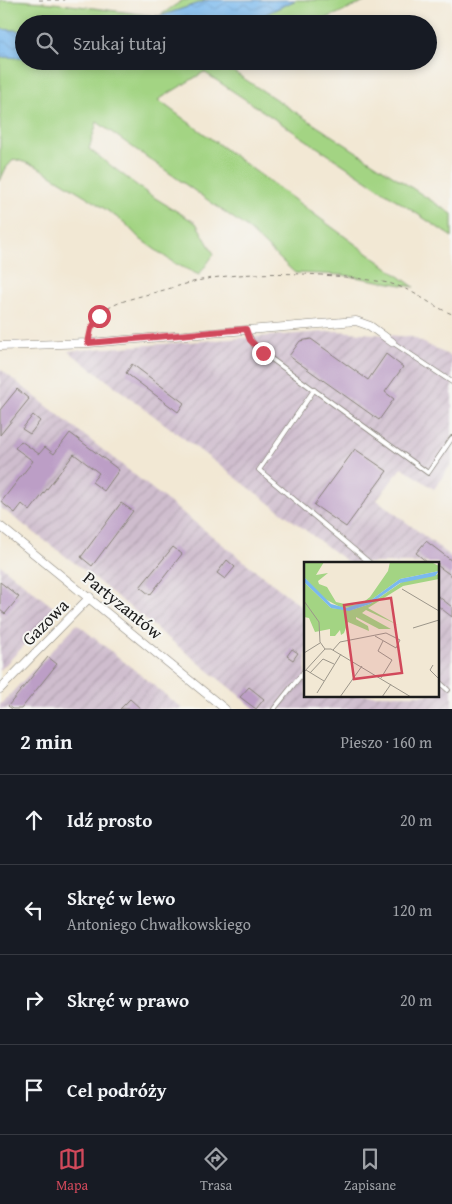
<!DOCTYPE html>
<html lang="pl">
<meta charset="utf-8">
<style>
body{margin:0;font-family:"Gentium Book Plus",serif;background:#242831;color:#f1f3f6}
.stop{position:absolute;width:15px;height:15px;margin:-11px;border:4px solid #d1495b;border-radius:50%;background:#fff}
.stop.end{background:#d1495b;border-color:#fff;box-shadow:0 1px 5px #0008}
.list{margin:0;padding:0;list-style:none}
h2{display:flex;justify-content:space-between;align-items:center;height:65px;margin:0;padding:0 20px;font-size:21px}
h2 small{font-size:16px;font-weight:400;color:#9ea1a6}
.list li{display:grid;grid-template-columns:32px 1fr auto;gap:15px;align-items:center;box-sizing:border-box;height:90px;padding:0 20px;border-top:1px solid #363941}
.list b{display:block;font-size:19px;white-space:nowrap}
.list p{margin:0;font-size:16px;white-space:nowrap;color:#9ea1a6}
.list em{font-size:16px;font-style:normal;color:#9ea1a6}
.icon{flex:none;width:28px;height:28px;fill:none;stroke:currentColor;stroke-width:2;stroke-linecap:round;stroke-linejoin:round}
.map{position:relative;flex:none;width:452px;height:709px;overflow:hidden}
.search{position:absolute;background:#171b24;box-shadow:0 2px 8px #0003;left:15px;right:15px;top:15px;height:55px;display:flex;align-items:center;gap:12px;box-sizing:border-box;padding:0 18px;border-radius:28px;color:#9ea1a6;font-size:19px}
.sheet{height:425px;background:#171b24}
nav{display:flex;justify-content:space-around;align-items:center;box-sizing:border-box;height:70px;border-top:1px solid #363941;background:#171b24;font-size:14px;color:#9ea1a6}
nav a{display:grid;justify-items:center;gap:2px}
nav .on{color:#d1495b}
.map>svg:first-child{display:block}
</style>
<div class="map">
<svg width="452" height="709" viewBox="0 0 452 709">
<defs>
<pattern id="industrial-furrows" width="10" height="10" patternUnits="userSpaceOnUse" patternTransform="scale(1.25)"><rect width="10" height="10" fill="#cfbdce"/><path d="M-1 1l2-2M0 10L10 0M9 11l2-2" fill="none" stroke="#b1a2b0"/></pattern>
<pattern id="water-waves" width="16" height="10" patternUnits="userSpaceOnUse" patternTransform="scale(1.25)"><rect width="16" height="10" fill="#7ab9ee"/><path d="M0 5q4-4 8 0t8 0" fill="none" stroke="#699ecc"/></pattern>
</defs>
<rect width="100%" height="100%" fill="#f6f6f2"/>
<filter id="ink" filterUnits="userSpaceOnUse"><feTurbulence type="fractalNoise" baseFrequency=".02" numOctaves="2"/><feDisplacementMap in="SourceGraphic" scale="10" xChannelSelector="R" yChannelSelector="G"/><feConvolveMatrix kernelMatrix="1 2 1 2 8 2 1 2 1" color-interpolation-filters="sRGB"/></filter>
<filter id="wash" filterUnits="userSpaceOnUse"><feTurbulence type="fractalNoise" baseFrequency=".0096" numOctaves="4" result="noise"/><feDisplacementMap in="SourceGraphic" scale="20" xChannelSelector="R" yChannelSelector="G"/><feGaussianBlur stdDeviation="1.12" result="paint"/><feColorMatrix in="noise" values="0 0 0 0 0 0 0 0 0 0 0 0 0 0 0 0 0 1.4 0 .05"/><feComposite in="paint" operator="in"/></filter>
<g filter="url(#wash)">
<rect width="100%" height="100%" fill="#f2e8d4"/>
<g fill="url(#industrial-furrows)">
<path d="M 337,331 L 412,337 L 452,357 L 452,463 L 434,489 L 402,467 L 377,500 L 452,557 L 452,709 L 256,709 L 84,570 L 0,507 L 0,369 L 306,610 L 306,695 L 438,695 L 438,563 L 349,563 L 68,351 Z"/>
<path d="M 0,565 L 58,611 L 0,670 Z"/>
<path d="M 77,624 L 183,709 L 0,709 L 0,705 Z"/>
</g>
<g fill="#a3d483" stroke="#607850">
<path d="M 0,0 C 53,0 106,11 159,16 L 183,0 L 209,0 L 136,24 L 24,24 L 24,31 L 0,29 Z"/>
<path d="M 296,0 L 369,0 L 313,24 L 244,24 Z"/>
<path d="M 0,57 L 24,58 L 24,61 L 223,61 L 220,63 L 452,214 L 452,237 L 204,72 L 158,100 L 414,287 L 343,275 L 295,273 L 246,227 L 97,122 L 89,149 L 147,193 L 196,223 L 214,254 L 199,275 L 174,263 L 140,239 L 125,223 L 92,200 L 36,166 L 14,159 L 6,168 L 0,181 Z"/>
</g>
<g fill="url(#water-waves)" stroke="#4b6a85">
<path d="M 209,0 L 296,0 L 244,24 L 136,24 Z"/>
<path d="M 0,29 L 24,31 L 24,58 L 0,57 Z"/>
</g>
<g id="blocks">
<g fill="#bc9ec6">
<path d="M 311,339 L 368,380 L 386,354 L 403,367 L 385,392 L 394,399 L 379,420 L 289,356 L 300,341 Z"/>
<path d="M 132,364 L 184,403 L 178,412 L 126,373 Z"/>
<path d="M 17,389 L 29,399 L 0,435 L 0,410 Z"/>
<path d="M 33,415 L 40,421 L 30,434 L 22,429 Z"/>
<path d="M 70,433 L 119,470 L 104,491 L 92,482 L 99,473 L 74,454 L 30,511 L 22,504 L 15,513 L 1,502 L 33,461 L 15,448 L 21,441 L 39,454 L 45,447 L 54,454 Z"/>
<path d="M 355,449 L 387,471 L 346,527 L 314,505 Z"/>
<path d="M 121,503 L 133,511 L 92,566 L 81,557 Z"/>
<path d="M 426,541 L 452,561 L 452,576 L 438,566 L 438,563 L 428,563 L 416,553 Z"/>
<path d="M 173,547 L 182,554 L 150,595 L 140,587 Z"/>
<path d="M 227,560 L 235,567 L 225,579 L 217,573 Z"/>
<path d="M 0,582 L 19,597 L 5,614 L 0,610 Z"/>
<path d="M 438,596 L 452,607 L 452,617 L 438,606 Z"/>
<path d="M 292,649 L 298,653 L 293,660 L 287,656 Z"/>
<path d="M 48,657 L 57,664 L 21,709 L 12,709 L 8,706 Z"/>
<path d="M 249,687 L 264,699 L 256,709 L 240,697 Z"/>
<path d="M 130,699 L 141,709 L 120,709 Z"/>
</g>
</g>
</g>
<g filter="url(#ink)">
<use href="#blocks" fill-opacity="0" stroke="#878278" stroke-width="1"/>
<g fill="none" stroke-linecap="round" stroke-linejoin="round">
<defs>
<g id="lane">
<path d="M 247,331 L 255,347 L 428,473 L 452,438"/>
<path d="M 392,342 L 452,382"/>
<path d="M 314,390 L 259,470 L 370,563"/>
<path d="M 438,681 L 448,690"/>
<path d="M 274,709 L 306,669"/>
</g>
<g id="street">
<path d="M 0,346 L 89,343 L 356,321 L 370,326 L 392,342"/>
<path d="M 0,526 L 225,709"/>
<path d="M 0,689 L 90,597"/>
</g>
</defs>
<use href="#lane" stroke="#878278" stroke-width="5.5"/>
<use href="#street" stroke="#878278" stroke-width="9"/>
<g stroke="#878278" stroke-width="1" stroke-dasharray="4 4" stroke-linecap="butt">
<path d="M 39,0 L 65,0"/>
<path d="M 90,334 C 95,306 126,300 149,294 C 165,290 181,285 197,281 C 250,269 329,273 383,282 C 412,287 427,304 452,314"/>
</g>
<use href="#lane" stroke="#fff" stroke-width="4"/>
<use href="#street" stroke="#fff" stroke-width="8"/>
</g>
</g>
<g fill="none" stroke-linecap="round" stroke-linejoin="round" filter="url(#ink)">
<path stroke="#d1495b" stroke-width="6" d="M 99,316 L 91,329 L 88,343 L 246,329 L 250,340 L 263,353"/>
</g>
<g text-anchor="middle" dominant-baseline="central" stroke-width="4" stroke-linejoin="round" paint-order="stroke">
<g font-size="18" fill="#1c1c1c" stroke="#f6f6f2">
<text transform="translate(123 605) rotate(39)">Partyzantów</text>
<text transform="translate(45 622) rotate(-45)">Gazowa</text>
</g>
</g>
<g transform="translate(304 562)">
<rect width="135" height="135" fill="#f2e8d4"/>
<path d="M 0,0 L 20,0 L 12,13 L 24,11 L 14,19 L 15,22 L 23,25 L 32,40 L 45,43 L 57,42 L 66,35 L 84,9 L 86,0 L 127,0 L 135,4 L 135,9 L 96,17 L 67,38 L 54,44 L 50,45 L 38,46 L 19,36 L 0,15 ZM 135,12 L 135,17 L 99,24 L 64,46 L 94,63 L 62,48 L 58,51 L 87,67 L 75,67 L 52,55 L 52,57 L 64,64 L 65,69 L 44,60 L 40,71 L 37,73 L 36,68 L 31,74 L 26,74 L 26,67 L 11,70 L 5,56 L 0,55 L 0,20 L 27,46 L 47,48 L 66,42 L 98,20 Z" fill="#a3d483"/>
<path d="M 135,9 L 131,14 L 96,21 L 66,42 L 45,49 L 27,46 L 0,20 L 0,15 L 27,42 L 42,46 L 67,38 L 96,17 Z" fill="#7ab9ee"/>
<path fill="none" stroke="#9c968a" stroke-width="1" d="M 98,27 L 135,49M 0,39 L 15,60 L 16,80 L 21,87M 109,66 L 135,58M 29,88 L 36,80 L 82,71 L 96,78 L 92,86 L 71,74M 0,91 L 16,81M 129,103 L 126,108 L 135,117M 2,108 L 20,119M 0,110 L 21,87 L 27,87 L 107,135M 6,111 L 19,97 L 30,102M 77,116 L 88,98 L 74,89 L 79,79M 13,131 L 37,92M 36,135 L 58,104M 78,135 L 87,122"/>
<path fill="#d1495b" fill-opacity="0.15" stroke="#d1495b" stroke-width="2.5" d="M 87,36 L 98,111 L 50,117 L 40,43 Z"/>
<rect width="135" height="135" fill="none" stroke="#1c1c1c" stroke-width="2.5"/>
</g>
</svg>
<div class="stop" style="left:99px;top:316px"></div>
<div class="stop end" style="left:263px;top:353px"></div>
<div class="search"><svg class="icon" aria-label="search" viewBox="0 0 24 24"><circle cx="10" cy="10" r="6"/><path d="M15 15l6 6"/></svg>Szukaj tutaj</div>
</div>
<section class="sheet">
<h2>2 min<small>Pieszo · 160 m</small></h2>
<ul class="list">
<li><svg class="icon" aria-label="ahead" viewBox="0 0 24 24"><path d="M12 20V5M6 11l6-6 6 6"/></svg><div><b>Idź prosto</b></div><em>20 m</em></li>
<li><svg class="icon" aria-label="left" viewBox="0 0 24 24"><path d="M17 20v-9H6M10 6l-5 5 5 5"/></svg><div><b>Skręć w lewo</b><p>Antoniego Chwałkowskiego</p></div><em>120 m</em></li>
<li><svg class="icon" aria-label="right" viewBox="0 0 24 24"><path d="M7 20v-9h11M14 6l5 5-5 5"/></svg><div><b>Skręć w prawo</b></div><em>20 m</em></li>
<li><svg class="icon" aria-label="arrive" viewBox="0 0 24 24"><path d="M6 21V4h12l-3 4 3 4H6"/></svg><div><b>Cel podróży</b></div></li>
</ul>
</section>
<nav>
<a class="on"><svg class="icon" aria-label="map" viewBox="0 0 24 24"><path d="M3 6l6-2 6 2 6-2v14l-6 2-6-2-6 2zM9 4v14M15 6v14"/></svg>Mapa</a>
<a><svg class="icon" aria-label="directions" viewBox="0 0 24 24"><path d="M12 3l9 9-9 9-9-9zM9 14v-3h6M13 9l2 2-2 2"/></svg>Trasa</a>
<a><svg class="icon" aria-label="saved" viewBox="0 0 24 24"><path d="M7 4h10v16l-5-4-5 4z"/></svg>Zapisane</a>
</nav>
